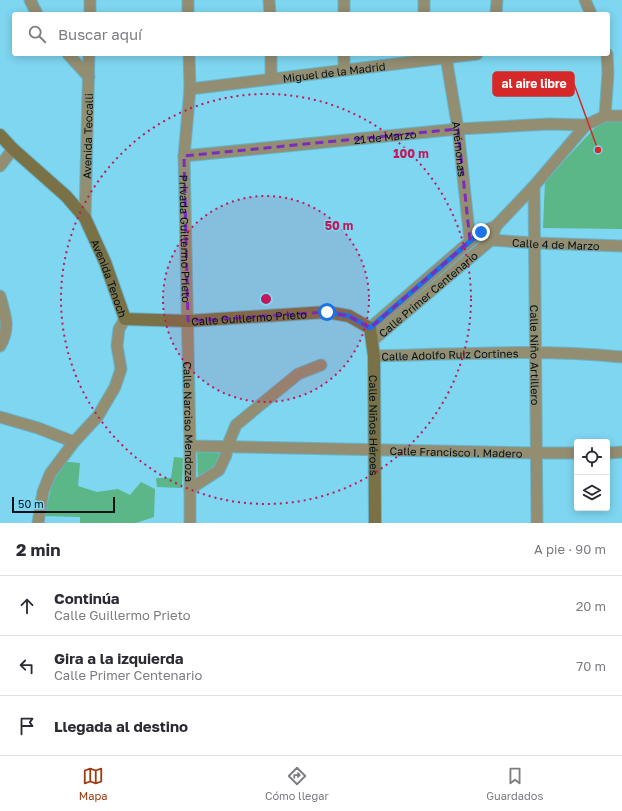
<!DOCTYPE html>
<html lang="es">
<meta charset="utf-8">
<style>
body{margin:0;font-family:"Golos Text",sans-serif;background:#f7f7f7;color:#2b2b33}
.controls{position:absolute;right:12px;bottom:12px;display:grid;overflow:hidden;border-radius:4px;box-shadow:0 2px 10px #0003}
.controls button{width:36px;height:36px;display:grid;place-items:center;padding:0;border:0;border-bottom:1px solid #e1e1e2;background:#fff;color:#2b2b33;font:20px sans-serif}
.scale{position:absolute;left:12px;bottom:10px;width:103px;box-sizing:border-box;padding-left:4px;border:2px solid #00121a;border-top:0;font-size:11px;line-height:14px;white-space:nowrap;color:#00121a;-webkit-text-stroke:3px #7ed6f1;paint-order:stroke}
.stop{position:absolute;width:12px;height:12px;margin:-9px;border:3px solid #1a73e8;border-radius:50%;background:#fff}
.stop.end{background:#1a73e8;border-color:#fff;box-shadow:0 1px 4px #0008}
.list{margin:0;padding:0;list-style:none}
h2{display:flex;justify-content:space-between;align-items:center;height:52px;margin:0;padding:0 16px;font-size:17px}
h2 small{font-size:13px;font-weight:400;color:#7c7c81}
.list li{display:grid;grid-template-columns:26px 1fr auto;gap:12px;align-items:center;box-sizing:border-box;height:60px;padding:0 16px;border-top:1px solid #e1e1e2}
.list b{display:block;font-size:15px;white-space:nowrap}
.list p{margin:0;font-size:13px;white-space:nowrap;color:#7c7c81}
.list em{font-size:13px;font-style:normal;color:#7c7c81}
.icon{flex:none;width:22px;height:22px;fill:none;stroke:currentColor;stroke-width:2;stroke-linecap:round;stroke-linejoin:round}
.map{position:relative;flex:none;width:622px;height:523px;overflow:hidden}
.search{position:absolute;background:#fff;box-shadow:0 2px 10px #0003;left:12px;right:12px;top:12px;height:44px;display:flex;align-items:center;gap:10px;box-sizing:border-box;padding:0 14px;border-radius:4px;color:#7c7c81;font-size:15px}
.sheet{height:232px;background:#fff}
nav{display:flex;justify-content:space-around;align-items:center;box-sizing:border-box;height:56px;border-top:1px solid #e1e1e2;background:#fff;font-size:11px;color:#7c7c81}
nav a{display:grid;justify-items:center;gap:2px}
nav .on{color:#a03b0f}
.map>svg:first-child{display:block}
</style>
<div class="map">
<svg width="622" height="523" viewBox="0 0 622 523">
<rect width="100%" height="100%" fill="#7ed6f1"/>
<g fill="#5bb688">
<path d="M 603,119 L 622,119 L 622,229 L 543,228 L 545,181 Z"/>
<path d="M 197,448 L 223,451 L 217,468 L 198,480 Z"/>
<path d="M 174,457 L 183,458 L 182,488 L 157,487 L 156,478 L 171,478 Z"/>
<path d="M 58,461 L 80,463 L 78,486 L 97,492 L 118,489 L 130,495 L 141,482 L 155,489 L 154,517 L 136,523 L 80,523 L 80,517 L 44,516 Z"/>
</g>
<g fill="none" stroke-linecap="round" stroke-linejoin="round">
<defs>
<g id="street">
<path d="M 30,0 L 37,14"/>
<path d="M 188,0 L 188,14"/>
<path d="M 269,0 L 270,14"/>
<path d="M 585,0 L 591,14"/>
<path d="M 90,14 L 90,0"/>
<path d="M 344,14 L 344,0"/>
<path d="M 424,14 L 424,0"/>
<path d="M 496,14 L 497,0"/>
<path d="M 68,54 L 89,77"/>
<path id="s1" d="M 189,54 L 190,89 L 184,156 L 190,446 L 190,523"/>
<path d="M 271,54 L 271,79"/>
<path id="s2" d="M 446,57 L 458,129 L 470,241"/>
<path d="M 344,69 L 344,54"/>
<path id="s3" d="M 190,89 L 477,54"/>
<path d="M 605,116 L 608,73 L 607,54"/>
<path id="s4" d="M 184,156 L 458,129 L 549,124 L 586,125"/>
<path d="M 0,166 L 13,149"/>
<path id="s5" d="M 534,186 L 537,523"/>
<path id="s6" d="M 85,218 L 89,54"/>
<path id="s7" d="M 491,240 L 535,243 L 622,246"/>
<path d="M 0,296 C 5,315 11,328 0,346"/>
<path d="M 370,328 L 481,232 L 496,226"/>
<path id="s8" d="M 372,341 L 491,240 L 496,226 L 534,186 L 586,125 L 605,116 L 622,116"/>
<path id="s9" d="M 374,356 C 456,354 540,349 622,357"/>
<path d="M 0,417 L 38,428 L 74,442"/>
<path id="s10" d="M 190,446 L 536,453 L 577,453"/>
<path d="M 607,453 L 622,452"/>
<path d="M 190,489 L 219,470 L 226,455 L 227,447 L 236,425 L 298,374 L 321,365"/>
<path d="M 38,523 L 43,492 L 50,474 L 74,442 L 98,416 L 115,387 L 121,369 L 117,346 L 119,329 L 125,319"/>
</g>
<g id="secondary">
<path id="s11" d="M 0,135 L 13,149 L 66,196 L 85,218 L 105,262 L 125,319 L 188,321 L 327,312 L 349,316 L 370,328 L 374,356 L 375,523"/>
</g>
</defs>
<use href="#street" stroke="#67b3ca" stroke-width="13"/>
<use href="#secondary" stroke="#67b3ca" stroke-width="14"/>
<use href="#street" stroke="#938e71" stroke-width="11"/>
<use href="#secondary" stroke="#7a7246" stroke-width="12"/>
</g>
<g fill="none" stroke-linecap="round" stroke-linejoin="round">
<path stroke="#1a73e8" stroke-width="5" d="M 327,312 L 349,316 L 370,328 L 481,232"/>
</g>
<path fill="none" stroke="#7b2cbf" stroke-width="3" stroke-dasharray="8 5" stroke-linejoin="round" d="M 458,129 L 470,241 L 370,328 L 349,316 L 327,312 L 188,321 L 184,156 Z"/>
<circle cx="266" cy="299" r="103" fill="#c2185b" fill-opacity=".12"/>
<g fill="none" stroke="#c2185b" stroke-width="2" stroke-dasharray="2 4">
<circle cx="266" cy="299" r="103"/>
<circle cx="266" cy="299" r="205"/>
</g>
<g text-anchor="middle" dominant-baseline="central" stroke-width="3" stroke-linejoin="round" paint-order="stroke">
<g font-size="11" fill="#00121a" stroke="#7ed6f1">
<text stroke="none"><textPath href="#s3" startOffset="145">Miguel de la Madrid</textPath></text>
<text stroke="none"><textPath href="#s6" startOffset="82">Avenida Teocalli</textPath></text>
<text stroke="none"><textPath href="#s4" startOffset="202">21 de Marzo</textPath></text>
<text stroke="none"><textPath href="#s2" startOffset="93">Anémonas</textPath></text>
<text stroke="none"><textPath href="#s1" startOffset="185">Privada Guillermo Prieto</textPath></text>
<text stroke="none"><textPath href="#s7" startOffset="65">Calle 4 de Marzo</textPath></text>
<text stroke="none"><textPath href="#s11" startOffset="184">Avenida Tenoch</textPath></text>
<text stroke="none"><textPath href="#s8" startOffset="73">Calle Primer Centenario</textPath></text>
<text stroke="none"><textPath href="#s11" startOffset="352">Calle Guillermo Prieto</textPath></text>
<text stroke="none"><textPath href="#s9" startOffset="76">Calle Adolfo Ruiz Cortines</textPath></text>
<text stroke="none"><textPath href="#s5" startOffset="169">Calle Niño Artillero</textPath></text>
<text stroke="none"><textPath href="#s1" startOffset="368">Calle Narciso Mendoza</textPath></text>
<text stroke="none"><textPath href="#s11" startOffset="574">Calle Niños Héroes</textPath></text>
<text stroke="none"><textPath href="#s10" startOffset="266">Calle Francisco I. Madero</textPath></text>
</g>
</g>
<circle cx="266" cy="299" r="6" fill="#c2185b" stroke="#7ed6f1" stroke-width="2"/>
<g font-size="12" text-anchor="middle" font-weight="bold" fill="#c2185b" stroke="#7ed6f1" stroke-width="3" stroke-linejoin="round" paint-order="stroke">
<text x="411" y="158">100 m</text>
<text x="339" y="230">50 m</text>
</g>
<path fill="none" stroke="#d62828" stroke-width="1.5" d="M598 150L574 84"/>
<circle fill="#d62828" stroke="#7ed6f1" stroke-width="1.5" cx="598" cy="150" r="4"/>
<rect fill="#d62828" stroke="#d62828" stroke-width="1.5" x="493" y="72" width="81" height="24" rx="4"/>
<g font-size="12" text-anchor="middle" font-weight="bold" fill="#fff">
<text x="534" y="88">al aire libre</text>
</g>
</svg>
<div class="controls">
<button><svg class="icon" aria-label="locate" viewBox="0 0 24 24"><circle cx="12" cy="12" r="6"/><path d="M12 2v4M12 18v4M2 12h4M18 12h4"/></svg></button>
<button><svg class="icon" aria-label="layers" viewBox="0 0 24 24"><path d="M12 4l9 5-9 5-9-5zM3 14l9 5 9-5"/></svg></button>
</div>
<div class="scale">50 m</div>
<div class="stop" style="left:327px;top:312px"></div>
<div class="stop end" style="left:481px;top:232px"></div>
<div class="search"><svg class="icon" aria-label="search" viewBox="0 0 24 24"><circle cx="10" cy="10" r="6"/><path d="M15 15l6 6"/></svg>Buscar aquí</div>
</div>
<section class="sheet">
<h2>2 min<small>A pie · 90 m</small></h2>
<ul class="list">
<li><svg class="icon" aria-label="ahead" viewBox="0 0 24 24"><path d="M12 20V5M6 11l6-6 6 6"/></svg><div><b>Continúa</b><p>Calle Guillermo Prieto</p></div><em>20 m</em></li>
<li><svg class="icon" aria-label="left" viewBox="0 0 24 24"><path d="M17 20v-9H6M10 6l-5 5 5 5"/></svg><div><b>Gira a la izquierda</b><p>Calle Primer Centenario</p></div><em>70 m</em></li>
<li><svg class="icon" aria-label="arrive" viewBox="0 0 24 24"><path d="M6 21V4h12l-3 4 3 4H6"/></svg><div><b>Llegada al destino</b></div></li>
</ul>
</section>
<nav>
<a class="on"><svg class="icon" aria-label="map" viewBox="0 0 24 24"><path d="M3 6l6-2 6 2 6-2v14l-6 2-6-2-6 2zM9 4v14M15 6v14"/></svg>Mapa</a>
<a><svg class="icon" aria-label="directions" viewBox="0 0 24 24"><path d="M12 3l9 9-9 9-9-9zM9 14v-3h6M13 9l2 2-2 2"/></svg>Cómo llegar</a>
<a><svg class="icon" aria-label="saved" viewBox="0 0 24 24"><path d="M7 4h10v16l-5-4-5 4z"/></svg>Guardados</a>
</nav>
